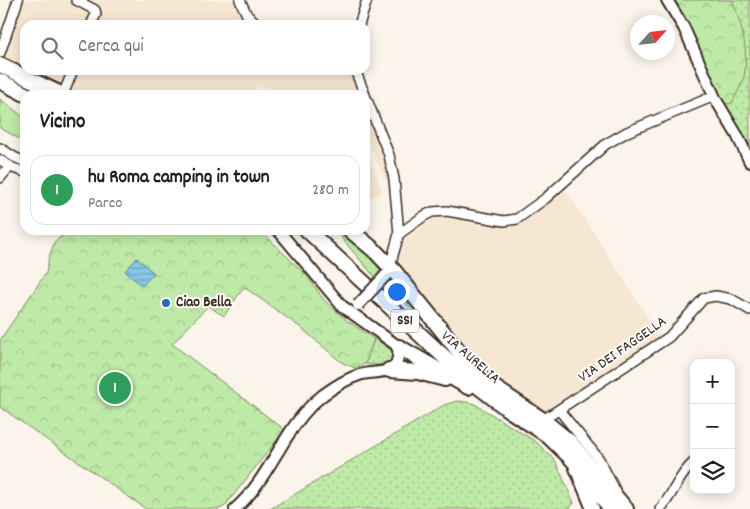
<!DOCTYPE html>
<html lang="it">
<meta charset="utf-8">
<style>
body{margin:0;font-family:Dekko,sans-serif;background:#f6f6f6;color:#222}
.controls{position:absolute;right:15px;bottom:15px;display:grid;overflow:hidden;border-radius:10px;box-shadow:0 2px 12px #0003}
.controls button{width:45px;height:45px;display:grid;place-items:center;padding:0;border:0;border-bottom:1px solid #e0e0e0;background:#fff;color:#222;font:25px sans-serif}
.compass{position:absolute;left:630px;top:15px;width:45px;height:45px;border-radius:50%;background:#fff;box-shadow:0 2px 12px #0003;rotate:63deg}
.you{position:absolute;left:396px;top:291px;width:18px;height:18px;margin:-12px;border:4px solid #fff;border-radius:50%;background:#1a73e8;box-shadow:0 0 0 8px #1a73e833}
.badge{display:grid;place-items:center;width:32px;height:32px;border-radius:50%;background:#2563eb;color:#fff;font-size:16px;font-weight:700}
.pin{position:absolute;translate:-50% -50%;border:2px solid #fff;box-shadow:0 1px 5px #0006}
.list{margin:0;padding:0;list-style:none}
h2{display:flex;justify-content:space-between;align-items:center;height:65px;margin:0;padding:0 20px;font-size:21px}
h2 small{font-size:16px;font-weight:400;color:#767676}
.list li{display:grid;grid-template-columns:32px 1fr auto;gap:15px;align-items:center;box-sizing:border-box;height:70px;margin:0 10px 10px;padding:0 10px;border:1px solid #e0e0e0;border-radius:15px}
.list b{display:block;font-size:19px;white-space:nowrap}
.list p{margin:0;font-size:16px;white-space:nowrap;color:#767676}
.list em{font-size:16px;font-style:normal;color:#767676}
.icon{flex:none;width:28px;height:28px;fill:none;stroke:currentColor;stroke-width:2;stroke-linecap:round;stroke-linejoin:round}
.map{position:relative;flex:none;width:750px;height:509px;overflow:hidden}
.search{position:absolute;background:#fff;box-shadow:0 2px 12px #0003;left:20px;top:20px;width:350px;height:55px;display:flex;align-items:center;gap:12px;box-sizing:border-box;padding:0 18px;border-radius:15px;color:#767676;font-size:19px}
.panel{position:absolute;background:#fff;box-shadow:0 2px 12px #0003;left:20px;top:90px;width:350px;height:145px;border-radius:15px}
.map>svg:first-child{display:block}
</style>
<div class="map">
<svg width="750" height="509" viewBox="0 0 750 509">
<defs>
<pattern id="grass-dots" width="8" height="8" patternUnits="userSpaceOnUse" patternTransform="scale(1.25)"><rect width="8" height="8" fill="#bee9a6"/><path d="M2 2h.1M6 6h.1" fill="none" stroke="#a4c88e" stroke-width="1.8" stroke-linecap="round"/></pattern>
<pattern id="park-crowns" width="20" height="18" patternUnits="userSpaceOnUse" patternTransform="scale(1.25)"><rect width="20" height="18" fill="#bee9a6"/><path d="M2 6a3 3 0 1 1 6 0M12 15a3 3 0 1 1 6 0" fill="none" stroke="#a4c88e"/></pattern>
<pattern id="water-rules" width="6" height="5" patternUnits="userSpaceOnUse" patternTransform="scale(1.25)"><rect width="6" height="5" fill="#84c8e5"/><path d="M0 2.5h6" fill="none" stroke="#6da3b9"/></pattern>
</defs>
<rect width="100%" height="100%" fill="#fbf4eb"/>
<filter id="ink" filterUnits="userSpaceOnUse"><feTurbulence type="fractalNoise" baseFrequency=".02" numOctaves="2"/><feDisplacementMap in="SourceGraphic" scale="10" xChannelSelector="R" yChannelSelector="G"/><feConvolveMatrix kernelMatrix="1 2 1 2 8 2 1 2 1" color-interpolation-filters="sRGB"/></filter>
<g filter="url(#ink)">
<g fill="#f6e7d3">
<path d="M 24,0 L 234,0 L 239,14 L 249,25 L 25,25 L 25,70 L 342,70 L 350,73 L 360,95 L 314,95 L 260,86 L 253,90 L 270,95 L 79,95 L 4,61 Z"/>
<path d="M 365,108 L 386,167 L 391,193 L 365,134 Z"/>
<path d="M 365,148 L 383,193 L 365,199 Z"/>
<path d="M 566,190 L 662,339 L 544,414 L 471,359 L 395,265 L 406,238 L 433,219 L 452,217 L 508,227 L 524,222 Z"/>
</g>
<g fill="url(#grass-dots)" stroke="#7c8a62">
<path d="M 675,0 L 750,0 L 750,145 L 722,100 L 718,87 Z"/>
<path d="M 338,230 C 350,230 371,256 380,265 L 380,271 L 374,276 L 343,240 Z"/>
<path d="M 392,280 L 439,335 L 386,285 Z"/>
<path d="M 374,339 L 391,349 C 393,357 392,361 385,366 L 365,364 Z"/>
<path d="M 457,401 L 473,403 L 535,441 L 555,460 L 574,503 L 569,509 L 270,509 L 444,405 Z"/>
</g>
<g fill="url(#park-crowns)" stroke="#7c8a62">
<path d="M 671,0 L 732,0 C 742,25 750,55 743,81 C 740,89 735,96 732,103 L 726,104 L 715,91 Z"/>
<path d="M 67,230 L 260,230 L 307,276 L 324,300 L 345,319 L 374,339 L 365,364 L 355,368 L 341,362 L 300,327 L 244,287 L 224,316 L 208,306 L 172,344 L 285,430 L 224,507 L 219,509 L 146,509 L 0,407 L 0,340 L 46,273 L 49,257 L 55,241 L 64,235 Z"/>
</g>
<path fill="#bee9a6" stroke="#7c8a62" d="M 0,99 L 25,118 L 25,142 L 0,128 Z"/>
<path fill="url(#water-rules)" stroke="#678995" d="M 137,258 L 154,273 L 142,286 L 125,271 Z"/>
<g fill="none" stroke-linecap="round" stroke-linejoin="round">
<defs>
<g id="minor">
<path d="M 76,0 L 95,10 L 96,14 L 91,25"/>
<path d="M 240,0 L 247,15 L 259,25"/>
<path d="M 359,25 L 367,0"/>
<path d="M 0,53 L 18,0"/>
<path d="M 355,70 L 389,155 L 394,179 L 399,234"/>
<path d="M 63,95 L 73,70"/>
<path d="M 0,148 L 14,157 L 25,162"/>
<path d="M 0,160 L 13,168 L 25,172"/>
<path d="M 0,178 L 10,166"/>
<path d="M 390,266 L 399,234 L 424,216 L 432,212 L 447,211 L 504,221 L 517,219 L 546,198 L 606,144 L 627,132 L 707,99"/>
<path d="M 559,410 L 599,459 L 616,492"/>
<path d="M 543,420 L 669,337 L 704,298 L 716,296 L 731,299 L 750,310"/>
<path d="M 660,509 C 674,494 677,477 694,462"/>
</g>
<g id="tertiary">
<path d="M 667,0 L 684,28 L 716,100 L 737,135 L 750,162"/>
<path d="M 235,509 C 272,477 283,426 323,395 C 334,387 346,379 359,375 C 368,372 387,373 393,368 C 399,363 398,354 399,347 L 342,306 L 278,230"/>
</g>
<path id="secondary" d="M 576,468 L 593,509"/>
<g id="primary">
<path d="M 543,420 L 570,442 L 626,509"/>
<path d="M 572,459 L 611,509"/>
</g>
<g id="trunk">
<path d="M 0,65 L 63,95"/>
<path d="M 0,81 L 27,95"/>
<path d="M 307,230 L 466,377 L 506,408 L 547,435 L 572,459"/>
<path d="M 350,230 L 374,250 L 394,271 L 482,380"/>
<path d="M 399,347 L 468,387"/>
<path d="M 389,370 L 418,372 L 445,379"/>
<path d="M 480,378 L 543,420"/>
</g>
</defs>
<use href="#minor" stroke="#3b2a1e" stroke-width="12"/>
<use href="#tertiary" stroke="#3b2a1e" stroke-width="14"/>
<use href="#secondary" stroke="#3b2a1e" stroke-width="16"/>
<use href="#primary" stroke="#3b2a1e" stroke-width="18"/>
<use href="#trunk" stroke="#3b2a1e" stroke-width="18"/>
<use href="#minor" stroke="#fff" stroke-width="9"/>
<use href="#tertiary" stroke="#fff" stroke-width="10"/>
<use href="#secondary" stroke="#fff" stroke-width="12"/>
<use href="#primary" stroke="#fff" stroke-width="14"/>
<use href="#trunk" stroke="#fff" stroke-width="14"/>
<defs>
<path id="tertiary-bridge" d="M 358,305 L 386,275"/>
</defs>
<use href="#tertiary-bridge" stroke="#3b2a1e" stroke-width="14" stroke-linecap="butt"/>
<use href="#tertiary-bridge" stroke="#fff" stroke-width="10"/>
</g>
</g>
<circle fill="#1f6fb2" stroke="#fff" stroke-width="2" cx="166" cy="303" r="5"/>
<g text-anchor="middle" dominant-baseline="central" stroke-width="4" stroke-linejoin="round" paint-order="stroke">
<rect fill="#fff" stroke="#766a62" stroke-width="1" x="391" y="309.5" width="28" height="23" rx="4"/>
<g font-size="14" font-weight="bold" fill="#3b2a1e">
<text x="405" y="321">SS1</text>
</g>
<g font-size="15" font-weight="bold" fill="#3b2a1e" stroke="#fff" text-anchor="start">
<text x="176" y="303">Ciao Bella</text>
</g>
<g font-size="15" fill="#3b2a1e" stroke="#fff">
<text transform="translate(623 350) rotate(-35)">VIA DEI FAGGELLA</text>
<text transform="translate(470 358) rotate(41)">VIA AURELIA</text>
</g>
</g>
</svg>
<div class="controls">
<button>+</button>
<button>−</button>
<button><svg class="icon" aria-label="layers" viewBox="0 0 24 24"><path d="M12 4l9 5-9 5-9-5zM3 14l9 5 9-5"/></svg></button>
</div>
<svg class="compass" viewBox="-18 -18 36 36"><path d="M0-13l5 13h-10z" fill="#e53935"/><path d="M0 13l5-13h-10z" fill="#767676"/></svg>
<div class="you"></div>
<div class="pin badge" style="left:115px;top:388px;background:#2e9e5b">1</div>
<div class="search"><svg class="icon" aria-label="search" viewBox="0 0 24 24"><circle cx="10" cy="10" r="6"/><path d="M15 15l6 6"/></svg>Cerca qui</div>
<section class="panel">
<h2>Vicino<small></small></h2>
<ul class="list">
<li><span class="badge" style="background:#2e9e5b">1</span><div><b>hu Roma camping in town</b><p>Parco</p></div><em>280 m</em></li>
</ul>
</section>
</div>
